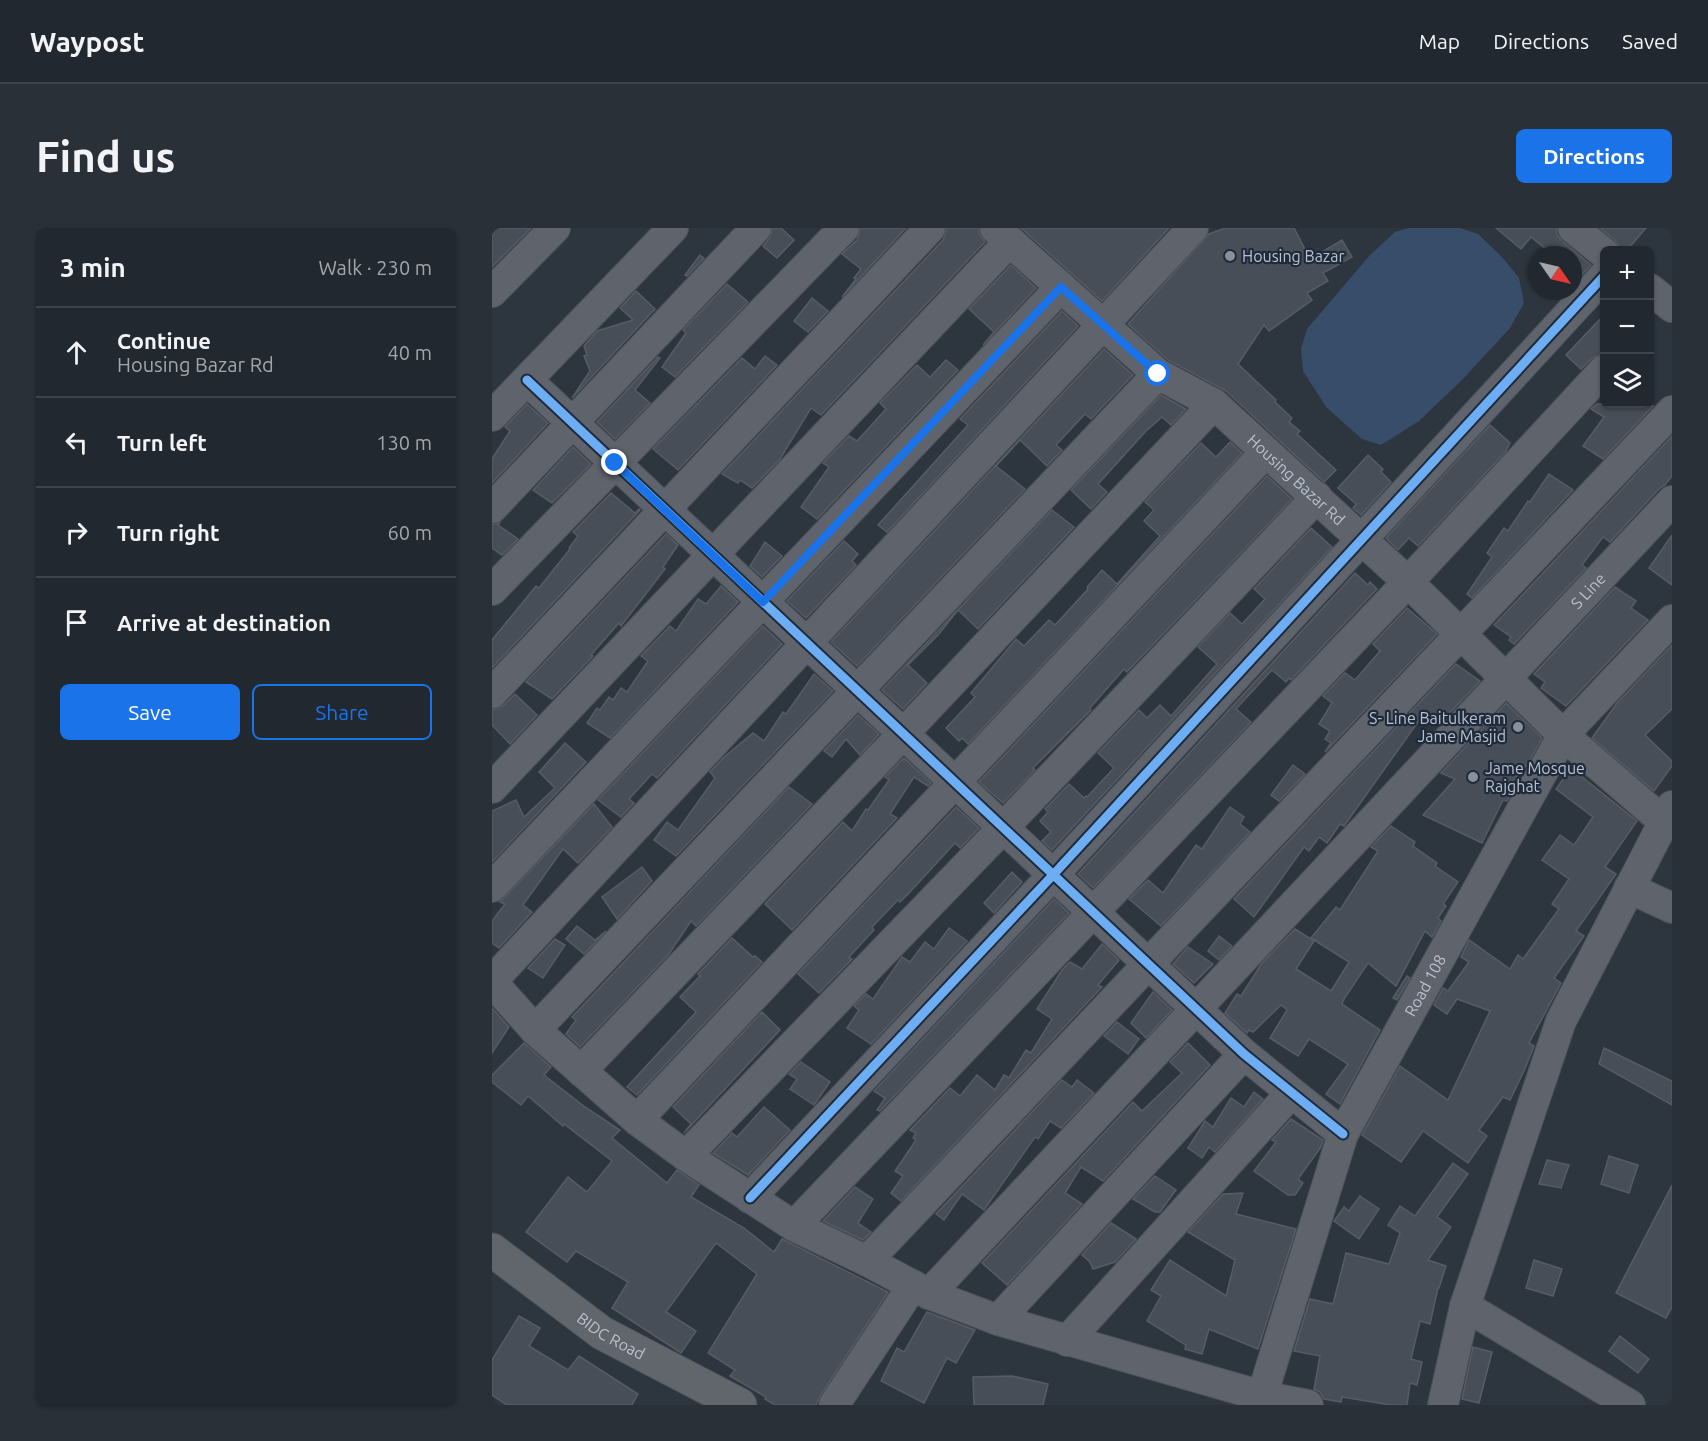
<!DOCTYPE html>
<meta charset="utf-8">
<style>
body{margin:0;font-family:Ubuntu,sans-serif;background:#2a3037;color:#f1f3f6}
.controls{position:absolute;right:18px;top:18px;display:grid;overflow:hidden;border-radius:9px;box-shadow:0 2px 4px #0004}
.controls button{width:54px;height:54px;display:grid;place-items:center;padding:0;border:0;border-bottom:2px solid #3f444b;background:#22282f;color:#f1f3f6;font:30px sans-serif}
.compass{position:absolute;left:1036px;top:18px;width:54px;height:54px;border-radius:50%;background:#22282f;box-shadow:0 2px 4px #0004;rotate:124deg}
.stop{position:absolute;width:18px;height:18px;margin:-14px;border:4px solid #1a73e8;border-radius:50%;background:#fff}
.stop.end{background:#1a73e8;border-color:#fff;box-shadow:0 2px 6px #0008}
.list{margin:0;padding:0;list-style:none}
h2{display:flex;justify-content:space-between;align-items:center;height:78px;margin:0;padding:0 24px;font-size:26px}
h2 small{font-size:20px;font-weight:400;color:#a2a6aa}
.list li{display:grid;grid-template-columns:39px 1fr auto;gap:18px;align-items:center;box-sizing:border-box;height:90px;padding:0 24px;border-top:2px solid #3f444b}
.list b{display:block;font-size:22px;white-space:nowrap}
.list p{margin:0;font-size:20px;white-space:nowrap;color:#a2a6aa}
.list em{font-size:20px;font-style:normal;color:#a2a6aa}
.actions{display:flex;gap:12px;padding:18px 24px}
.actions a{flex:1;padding:14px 0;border:2px solid #1a73e8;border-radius:9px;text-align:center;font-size:21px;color:#1a73e8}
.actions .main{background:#1a73e8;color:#fff}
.icon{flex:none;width:33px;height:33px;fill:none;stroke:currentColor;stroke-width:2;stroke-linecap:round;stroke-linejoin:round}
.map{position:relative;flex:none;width:1180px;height:1177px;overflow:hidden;border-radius:9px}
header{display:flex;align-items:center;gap:36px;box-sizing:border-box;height:84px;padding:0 30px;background:#22282f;border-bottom:2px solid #3f444b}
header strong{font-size:28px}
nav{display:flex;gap:33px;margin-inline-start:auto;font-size:21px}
.intro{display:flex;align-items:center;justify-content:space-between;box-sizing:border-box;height:144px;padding:0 36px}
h1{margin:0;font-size:42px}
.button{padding:15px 27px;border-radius:9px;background:#1a73e8;color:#fff;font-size:21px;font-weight:700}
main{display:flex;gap:36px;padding:0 36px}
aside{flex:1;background:#22282f;border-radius:9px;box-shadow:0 2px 4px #0004}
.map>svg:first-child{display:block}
</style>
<header>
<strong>Waypost</strong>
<nav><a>Map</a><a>Directions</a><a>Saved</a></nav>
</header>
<div class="intro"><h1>Find us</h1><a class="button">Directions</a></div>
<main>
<aside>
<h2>3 min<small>Walk · 230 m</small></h2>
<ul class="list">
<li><svg class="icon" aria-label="ahead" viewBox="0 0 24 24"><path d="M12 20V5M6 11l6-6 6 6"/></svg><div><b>Continue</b><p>Housing Bazar Rd</p></div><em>40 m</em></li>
<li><svg class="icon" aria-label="left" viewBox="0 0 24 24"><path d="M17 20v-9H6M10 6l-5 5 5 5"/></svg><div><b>Turn left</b></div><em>130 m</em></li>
<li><svg class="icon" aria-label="right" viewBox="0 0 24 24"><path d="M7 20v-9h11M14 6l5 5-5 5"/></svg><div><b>Turn right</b></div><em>60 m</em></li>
<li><svg class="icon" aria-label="arrive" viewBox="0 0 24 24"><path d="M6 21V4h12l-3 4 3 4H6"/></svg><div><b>Arrive at destination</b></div></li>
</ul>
<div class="actions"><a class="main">Save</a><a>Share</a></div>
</aside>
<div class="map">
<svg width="1180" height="1177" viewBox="0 0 1180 1177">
<rect width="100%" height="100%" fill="#2d353f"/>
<path fill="#384d6a" d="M 917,0 L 968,0 L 986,6 L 1010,29 L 1027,50 L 1032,75 L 1018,100 L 970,152 L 927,193 L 889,217 L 870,211 L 835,180 L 811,143 L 809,121 L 815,101 L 878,27 L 903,4 Z"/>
<g fill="#484e57" stroke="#565c66" stroke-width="1.5">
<path d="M 0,0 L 39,0 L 0,39 Z"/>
<path d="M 281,0 L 289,0 L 302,12 L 285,30 L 271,18 L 277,11 Z"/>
<path d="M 369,0 L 414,0 L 350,69 L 364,51 L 362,50 L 369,41 L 350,26 L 365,12 Z"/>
<path d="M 455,0 L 486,0 L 487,6 L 493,14 L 329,187 L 319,180 L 288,231 L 260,260 L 248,252 L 246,255 L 230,246 L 451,12 Z"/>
<path d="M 529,0 L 677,0 L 610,73 Z"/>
<path d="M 733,0 L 802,0 L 818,31 L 850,12 L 860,29 L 831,45 L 836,53 L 815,65 L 820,72 L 777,103 L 772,97 L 746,136 L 784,172 L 783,174 L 800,190 L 797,194 L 808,203 L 805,206 L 844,242 L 832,254 L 734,163 L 676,132 L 636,96 L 717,6 Z"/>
<path d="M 1004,0 L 1064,0 L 1065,7 L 1070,13 L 1099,37 L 1081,56 L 1081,27 L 1061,27 L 1039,9 L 1029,21 Z"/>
<path d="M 1108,0 L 1154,0 L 1135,22 L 1129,22 L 1123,12 Z"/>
<path d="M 208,27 L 212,30 L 195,48 L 193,47 Z"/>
<path d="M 519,37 L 544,60 L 491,117 L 502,104 L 477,81 Z"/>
<path d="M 235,56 L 256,74 L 183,149 L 170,139 L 194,105 L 191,102 Z"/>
<path d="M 144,63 L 163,81 L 80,170 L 98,143 L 92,128 L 95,127 L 92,118 L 105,103 L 141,92 L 128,80 Z"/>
<path d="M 320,70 L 336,83 L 316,104 L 302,93 Z"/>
<path d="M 570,83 L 586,98 L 395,304 L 386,297 L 476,197 L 468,191 Z"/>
<path d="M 1113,86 L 1113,125 L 1100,130 L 1089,141 L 1074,127 Z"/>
<path d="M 612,121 L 641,147 L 599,191 L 593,186 L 564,217 L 570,222 L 555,238 L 528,212 L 504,238 L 533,261 L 365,438 L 339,414 Z"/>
<path d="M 273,128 L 285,137 L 186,242 L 161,221 L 250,130 L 263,141 Z"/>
<path d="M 166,129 L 168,130 L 143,162 L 158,175 L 123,211 L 105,194 Z"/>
<path d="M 454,132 L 466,142 L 325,291 L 309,279 L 337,239 L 331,235 L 357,208 L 365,213 L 394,181 L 388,175 L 425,137 L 438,149 Z"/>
<path d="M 669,167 L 694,181 L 679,197 L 670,189 L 654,203 L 606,256 L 615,264 L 599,281 L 579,262 Z"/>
<path d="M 35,176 L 56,195 L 0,255 L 0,231 L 18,203 L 13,199 Z"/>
<path d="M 1105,176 L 1156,176 L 1161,178 L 1111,231 L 1091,218 L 1112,189 L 1099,181 Z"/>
<path d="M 998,197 L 1018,215 L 1014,223 L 926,318 L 917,310 L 906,322 L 894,310 Z"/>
<path d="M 1180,208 L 1180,248 L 1173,257 L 1167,261 L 1118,314 L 1111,309 L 1090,337 L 1094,340 L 1022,416 L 1017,412 L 1019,409 L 1002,397 Z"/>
<path d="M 738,214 L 750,225 L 476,516 L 470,510 L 467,513 L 454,500 L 483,469 L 479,465 L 524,411 L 532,418 L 557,392 L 563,397 L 596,361 L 595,359 L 610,342 L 625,356 L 668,308 L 652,293 L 662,282 L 653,274 L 709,215 L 724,229 Z"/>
<path d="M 81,219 L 99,236 L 60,275 L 41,262 Z"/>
<path d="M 876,227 L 891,241 L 889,244 L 899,254 L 869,287 L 861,280 L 864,276 L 846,260 Z"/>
<path d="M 1057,246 L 1081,262 L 980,370 L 975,366 L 1000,329 L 995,325 L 1012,300 L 1016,303 L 1036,273 L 1038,274 Z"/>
<path d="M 775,248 L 800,271 L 635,444 L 632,441 L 598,480 L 599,482 L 541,540 L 543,542 L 511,575 L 487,554 Z"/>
<path d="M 119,265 L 143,285 L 147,281 L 148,282 L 0,440 L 0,412 L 44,358 L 47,360 L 78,321 L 77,320 L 86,308 L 81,304 Z"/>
<path d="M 560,282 L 582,299 L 486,401 L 466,382 L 447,406 L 416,437 L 435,455 L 411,481 L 390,462 Z"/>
<path d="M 8,294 L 6,297 L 26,311 L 10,327 L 0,320 L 0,297 Z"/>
<path d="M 819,300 L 840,319 L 560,622 L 550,613 L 559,604 L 548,593 L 556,584 L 553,581 L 577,556 L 592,570 L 594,568 L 595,569 L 622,540 L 606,525 L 647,482 L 655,490 L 668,477 L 679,488 L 725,436 L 706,419 L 738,385 L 750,396 L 773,371 L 762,361 Z"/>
<path d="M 174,306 L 186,317 L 171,339 L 173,341 L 129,398 L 127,395 L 99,427 L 101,428 L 60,471 L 34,454 Z"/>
<path d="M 1180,307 L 1180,357 L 1157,340 Z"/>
<path d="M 352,313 L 366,326 L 360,333 L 364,337 L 314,390 L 295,373 Z"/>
<path d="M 273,314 L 290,328 L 270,349 L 258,338 Z"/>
<path d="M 863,345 L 876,357 L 878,354 L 885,361 L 799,452 L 797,450 L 794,454 L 780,442 L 744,481 L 759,494 L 601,660 L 586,646 Z"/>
<path d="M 229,358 L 246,374 L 118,510 L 95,495 L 105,480 L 108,482 L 117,469 L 121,472 L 129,460 L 135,464 L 156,433 L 149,428 L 178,398 L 184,403 L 206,371 L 214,376 Z"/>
<path d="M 1123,359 L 1144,373 L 1139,380 L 1156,392 L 1074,478 L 1049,460 L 1053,454 L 1042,446 Z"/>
<path d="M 915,380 L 945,406 L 833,524 L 839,515 L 833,511 L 838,503 L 827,496 L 840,475 L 831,468 L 853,445 L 863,452 L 888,423 L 881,416 Z"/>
<path d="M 271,398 L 290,416 L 165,550 L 160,546 L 137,571 L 142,575 L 129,589 L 106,572 Z"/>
<path d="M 1180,417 L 1180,481 L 1153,507 L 1180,533 L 1180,538 L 1162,563 L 1100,510 L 1125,475 Z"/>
<path d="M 964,436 L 988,453 L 949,494 L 933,484 L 852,598 L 848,596 L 835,615 L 827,609 L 817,623 L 812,619 L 762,689 L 742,671 Z"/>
<path d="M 322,446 L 341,463 L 184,628 L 162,612 L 175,594 L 186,602 L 223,550 L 218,544 L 232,529 L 261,505 L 272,513 L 291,484 L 294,486 Z"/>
<path d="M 23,466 L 45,487 L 18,516 L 0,497 L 0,482 L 12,477 Z"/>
<path d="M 1014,475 L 1050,510 L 1035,537 L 1019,555 L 1024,557 L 1015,573 L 1011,572 L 990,615 L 931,587 L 963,551 L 949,545 Z"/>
<path d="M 366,487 L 387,506 L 368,527 L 354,511 L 340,529 L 332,523 Z"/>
<path d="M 73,515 L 94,534 L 0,634 L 0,583 L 24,572 L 32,589 L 63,560 L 47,544 Z"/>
<path d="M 412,530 L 439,555 L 436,558 L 422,549 L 398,586 L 405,590 L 300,702 L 273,676 L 351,594 L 360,603 L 374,581 L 376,582 L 397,552 L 393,549 Z"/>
<path d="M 801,537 L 813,546 L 787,573 L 779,567 Z"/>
<path d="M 1079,540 L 1145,593 L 1113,639 L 1124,646 L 1084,703 L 1092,708 L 1062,750 L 1069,755 L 1037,815 L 1042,818 L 1032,843 L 1018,872 L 1011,869 L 987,902 L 995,908 L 976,935 L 931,903 L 909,934 L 870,907 L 908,838 L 956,872 L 998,783 L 965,771 L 955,786 L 942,777 L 951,760 L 956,763 L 977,734 L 969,729 L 977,712 L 1018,741 L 1026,727 L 1031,731 L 1067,681 L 1060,676 L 1077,651 L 1050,632 L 1068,607 L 1082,617 L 1101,589 L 1064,561 Z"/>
<path d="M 297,559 L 320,576 L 204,698 L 199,693 L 177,726 L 88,819 L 74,806 L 84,792 L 80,789 Z"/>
<path d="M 102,576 L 120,599 L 86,635 L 71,621 L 31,677 L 40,684 L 7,720 L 0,715 L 0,693 L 13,676 L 8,674 Z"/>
<path d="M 464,579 L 487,600 L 468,620 L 463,615 L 417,665 L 408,674 L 406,672 L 380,699 L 382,702 L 357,729 L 360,731 L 327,765 L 306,746 Z"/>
<path d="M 738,579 L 752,589 L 748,596 L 758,604 L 669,698 L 637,671 L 656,652 L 671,665 L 704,617 L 710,621 Z"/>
<path d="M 899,598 L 923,614 L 921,618 L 945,635 L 943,638 L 966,654 L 951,676 L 954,678 L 946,690 L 949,693 L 940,709 L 933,703 L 904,758 L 876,735 L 852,771 L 850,776 L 888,802 L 848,876 L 834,866 L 856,836 L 817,811 L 806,828 L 778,810 L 795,782 L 789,777 L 761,804 L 757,802 L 755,805 L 733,785 L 745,766 L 749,768 L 770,735 L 803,701 L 822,713 L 804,741 L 839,763 L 857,734 L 819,710 L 844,679 L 848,682 L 886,623 L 879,619 Z"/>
<path d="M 150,639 L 160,653 L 125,691 L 110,669 Z"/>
<path d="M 520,644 L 530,654 L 502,685 L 492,675 Z"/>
<path d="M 562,671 L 577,685 L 388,883 L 385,882 L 393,870 L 382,863 Z"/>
<path d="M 85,698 L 103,712 L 114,703 L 92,726 L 74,711 Z"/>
<path d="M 457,700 L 475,713 L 379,816 L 355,800 L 367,782 L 362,778 L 374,766 L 381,771 L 410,729 L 418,734 L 433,714 L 442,721 Z"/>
<path d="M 727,708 L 740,718 L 727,732 L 716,723 Z"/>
<path d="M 240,710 L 261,729 L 263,728 L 270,734 L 145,867 L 135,859 L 204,784 L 188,769 L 208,748 L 206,746 Z"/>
<path d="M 63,711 L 73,717 L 51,750 L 36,740 Z"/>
<path d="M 610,716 L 627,732 L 606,757 L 610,759 L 409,973 L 399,965 L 411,948 L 403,943 L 424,912 L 421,910 L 424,905 L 418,902 L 458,860 L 468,868 L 485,847 L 503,862 L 512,847 L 517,850 L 534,822 L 539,825 L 560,791 L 545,781 L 570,742 L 578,734 L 590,741 Z"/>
<path d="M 696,719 L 721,736 L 702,755 L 681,736 Z"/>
<path d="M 915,748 L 918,750 L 905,772 L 901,770 Z"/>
<path d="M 661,764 L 680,782 L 654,810 L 639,795 Z"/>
<path d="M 0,780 L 17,799 L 0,825 Z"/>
<path d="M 270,784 L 288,802 L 192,905 L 199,896 L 181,879 Z"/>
<path d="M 625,794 L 647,811 L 636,826 L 612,808 Z"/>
<path d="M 32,815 L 59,839 L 52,847 L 93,879 L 128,902 L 120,910 L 175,955 L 185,942 L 207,957 L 199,969 L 252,1000 L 282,1024 L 290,1011 L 396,1064 L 328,1168 L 324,1177 L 283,1177 L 273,1171 L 274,1169 L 238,1148 L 243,1142 L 216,1125 L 265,1046 L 224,1015 L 174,1084 L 204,1103 L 189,1125 L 120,1080 L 136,1054 L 84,1023 L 75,1034 L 34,1004 L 76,949 L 95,964 L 120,933 L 72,896 L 71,898 L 36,868 L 29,877 L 0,854 L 0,847 Z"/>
<path d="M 696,815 L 718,837 L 611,953 L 589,939 L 573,965 L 590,976 L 515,1057 L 490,1035 L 641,874 L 650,883 L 690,845 L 678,834 Z"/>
<path d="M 1112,820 L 1180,853 L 1180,877 L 1107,836 Z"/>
<path d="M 309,834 L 338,854 L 322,877 L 298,861 L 305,851 L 297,846 Z"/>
<path d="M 570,852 L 580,859 L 585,852 L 602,865 L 569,900 L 558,893 L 546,911 L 543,909 L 492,982 L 470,966 L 452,992 L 444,986 Z"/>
<path d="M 762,864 L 771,871 L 723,924 L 717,919 L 710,930 L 696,920 L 713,893 L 721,899 L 739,870 L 752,879 Z"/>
<path d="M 272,879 L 298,902 L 256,947 L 221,925 L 240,905 L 245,909 Z"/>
<path d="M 799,891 L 831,912 L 829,919 L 806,951 L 811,955 L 803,967 L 796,967 L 762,943 L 784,914 L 780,912 Z"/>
<path d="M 1117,928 L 1146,937 L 1137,965 L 1109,956 Z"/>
<path d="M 1055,932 L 1077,937 L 1069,960 L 1047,956 Z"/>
<path d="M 961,935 L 976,946 L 945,989 L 959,999 L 936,1032 L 954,1038 L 947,1060 L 946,1060 L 938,1096 L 928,1093 L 919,1131 L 930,1134 L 925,1157 L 918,1155 L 915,1177 L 899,1177 L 850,1169 L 849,1174 L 832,1171 L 828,1164 L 822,1161 L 828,1128 L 802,1123 L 818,1071 L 841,1076 L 854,1025 L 897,1036 L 908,1005 L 896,997 L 908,978 L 923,988 Z"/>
<path d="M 663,948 L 684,962 L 668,984 L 663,984 L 641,971 Z"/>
<path d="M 1180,957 L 1180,1079 L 1174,1090 L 1124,1065 Z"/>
<path d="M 363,959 L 381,971 L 366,995 L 379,1004 L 371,1012 L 331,993 Z"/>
<path d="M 751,965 L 744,986 L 804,1001 L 766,1121 L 717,1101 L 710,1126 L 693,1121 L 694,1117 L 655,1093 L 669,1068 L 659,1062 L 678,1032 L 734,1068 L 743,1032 L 696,1004 L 731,966 Z"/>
<path d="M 868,968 L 887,981 L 867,1011 L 842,993 L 852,979 L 857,983 Z"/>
<path d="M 619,995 L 644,1011 L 623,1034 L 601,1041 L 598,1034 L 590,1027 Z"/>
<path d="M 1042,1032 L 1070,1041 L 1061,1068 L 1034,1060 Z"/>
<path d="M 435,1084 L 483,1102 L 464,1135 L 455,1130 L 432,1175 L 389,1153 L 405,1120 L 412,1124 Z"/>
<path d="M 27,1088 L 48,1100 L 37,1118 L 76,1142 L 87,1128 L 146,1166 L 140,1177 L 15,1177 L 0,1167 L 0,1132 Z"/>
<path d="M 1128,1108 L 1157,1131 L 1146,1145 L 1117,1123 Z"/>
<path d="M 981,1119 L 1000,1124 L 987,1175 L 970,1171 Z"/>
<path d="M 520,1148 L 556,1156 L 551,1177 L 482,1177 L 481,1149 Z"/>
</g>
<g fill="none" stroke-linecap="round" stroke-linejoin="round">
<defs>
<g id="minor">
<path id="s1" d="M 503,0 L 666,146 L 722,176 L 916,354 L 1071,507 L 1171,593"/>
<path d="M 1081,0 L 1112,25"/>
<path d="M 1158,61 L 1180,79"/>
<path d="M 0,64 L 63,0"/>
<path d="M 35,152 L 752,826 L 851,906"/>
<path d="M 0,188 L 181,0"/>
<path d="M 0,280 L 264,0"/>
<path d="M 0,362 L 352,0"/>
<path d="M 0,465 L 438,0"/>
<path d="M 0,560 L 518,13"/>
<path d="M 0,659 L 569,59"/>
<path d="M 1137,660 L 1180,680"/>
<path d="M 0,753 L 701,0"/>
<path d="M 0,754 L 43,802 L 145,892 L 194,928 L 302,998 L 375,1033 L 437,1066 L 506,1092 L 770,1168 L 816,1177"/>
<path d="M 43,802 L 666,146"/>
<path d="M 89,843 L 411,506 L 722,176"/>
<path d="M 145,892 L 774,224"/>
<path d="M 194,928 L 511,600 L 825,269"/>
<path d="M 258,970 L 561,647 L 1112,48"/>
<path d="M 302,998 L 916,354 L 1112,142"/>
<path d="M 375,1033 L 1180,183"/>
<path id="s2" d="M 437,1066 L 1180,273"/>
<path d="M 973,1078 L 1138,1177"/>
<path d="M 506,1092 L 752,826"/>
<path d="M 575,1113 L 799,865"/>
<path id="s3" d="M 770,1168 L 851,906 L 1071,507 L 1180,392"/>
<path d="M 342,1177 L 421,1057"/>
<path d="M 951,1177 L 973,1078 L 1069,793 L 1180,578"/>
</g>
<g id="major">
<path id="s4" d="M 0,1022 L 110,1105 L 248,1177"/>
</g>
</defs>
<use href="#minor" stroke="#4c5159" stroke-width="32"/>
<use href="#major" stroke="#4b515b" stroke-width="35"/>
<use href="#minor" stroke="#5e636c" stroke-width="30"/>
<use href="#major" stroke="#61666d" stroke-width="33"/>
<defs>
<g id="cycleway">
<path d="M 35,152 L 752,826 L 851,906"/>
<path d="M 258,970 L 561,647 L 1112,48"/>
</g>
</defs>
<use href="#cycleway" stroke="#1f2b3b" stroke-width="13"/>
<use href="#cycleway" stroke="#6dadf4" stroke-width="9"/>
</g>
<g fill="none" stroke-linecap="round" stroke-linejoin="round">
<path stroke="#1a73e8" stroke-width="8" d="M 123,235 L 271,374 L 569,59 L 666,146"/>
</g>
<g fill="#88909c" stroke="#1f2b3b" stroke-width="2">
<circle cx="738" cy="28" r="6"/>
<circle cx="1026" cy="499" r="6"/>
<circle cx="981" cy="549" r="6"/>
</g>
<g text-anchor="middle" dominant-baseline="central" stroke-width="4.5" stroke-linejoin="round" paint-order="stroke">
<g font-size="16" fill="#b9c1ce" stroke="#1f2b3b" text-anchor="start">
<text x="750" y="28">Housing Bazar</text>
<text x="1014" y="490" text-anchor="end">S- Line Baitulkeram<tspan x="1014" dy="18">Jame Masjid</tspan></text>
<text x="993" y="540">Jame Mosque<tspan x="993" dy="18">Rajghat</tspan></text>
</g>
<g font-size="16" fill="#b9c1ce" stroke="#1f2b3b">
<text stroke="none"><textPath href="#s1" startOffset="394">Housing Bazar Rd</textPath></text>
<text stroke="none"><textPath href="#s2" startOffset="964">S Line</textPath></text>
<text stroke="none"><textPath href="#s3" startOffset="444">Road 108</textPath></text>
<text stroke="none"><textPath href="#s4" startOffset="147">BIDC Road</textPath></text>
</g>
</g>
</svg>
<div class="controls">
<button>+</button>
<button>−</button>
<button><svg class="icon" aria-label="layers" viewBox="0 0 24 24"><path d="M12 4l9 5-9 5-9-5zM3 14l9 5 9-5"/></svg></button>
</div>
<svg class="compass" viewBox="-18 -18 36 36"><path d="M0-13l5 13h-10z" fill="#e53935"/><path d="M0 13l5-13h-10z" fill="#a2a6aa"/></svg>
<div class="stop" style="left:666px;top:146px"></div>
<div class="stop end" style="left:123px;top:235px"></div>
</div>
</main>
